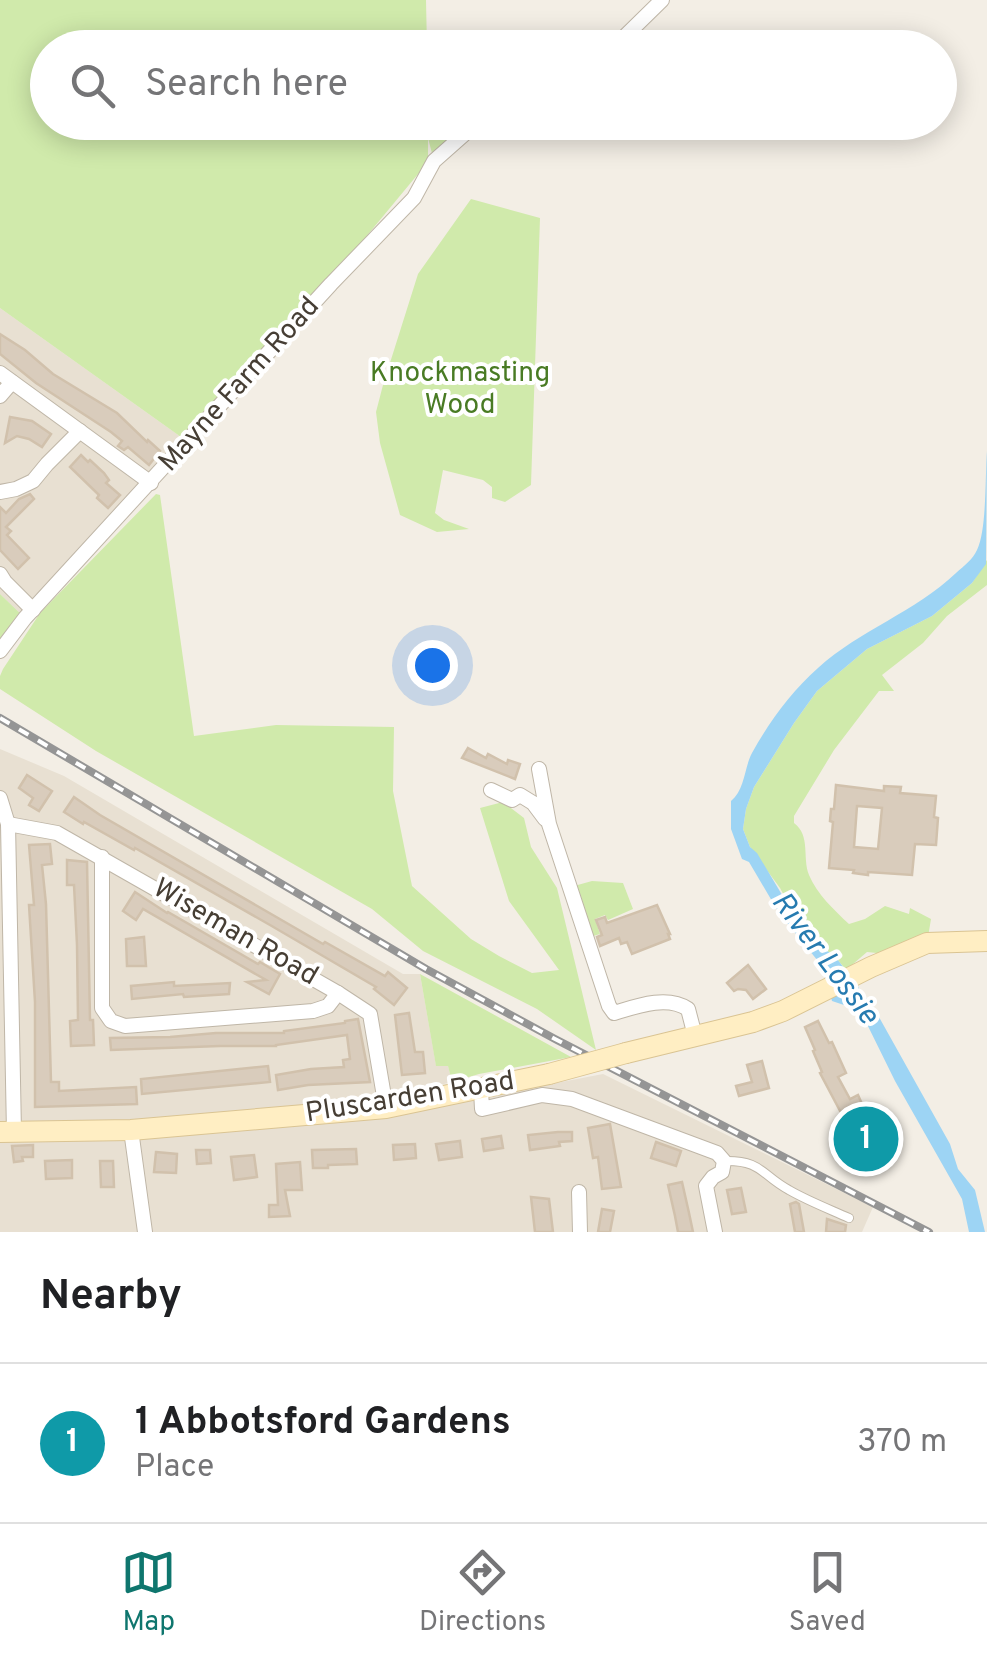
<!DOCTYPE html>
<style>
body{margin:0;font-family:Overpass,sans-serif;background:#f6f6f6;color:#202124}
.you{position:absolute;left:432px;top:665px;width:35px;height:35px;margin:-25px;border:8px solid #fff;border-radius:50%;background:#1a73e8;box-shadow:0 0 0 15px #1a73e833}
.badge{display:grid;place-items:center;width:65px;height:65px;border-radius:50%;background:#0f766e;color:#fff;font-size:32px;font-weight:700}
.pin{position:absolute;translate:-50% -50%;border:5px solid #fff;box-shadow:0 2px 10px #0006}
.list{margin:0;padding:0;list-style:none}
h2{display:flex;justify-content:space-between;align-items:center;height:130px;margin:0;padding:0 40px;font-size:42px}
h2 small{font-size:32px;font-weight:400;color:#757577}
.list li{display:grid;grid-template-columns:65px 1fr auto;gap:30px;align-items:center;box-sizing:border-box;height:160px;padding:0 40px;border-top:2px solid #e0e0e0}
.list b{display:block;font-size:38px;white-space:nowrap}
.list p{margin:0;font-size:32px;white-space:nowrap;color:#757577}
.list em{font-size:32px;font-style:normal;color:#757577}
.icon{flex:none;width:55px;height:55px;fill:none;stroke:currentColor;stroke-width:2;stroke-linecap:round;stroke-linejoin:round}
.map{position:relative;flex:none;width:987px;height:1232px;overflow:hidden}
.search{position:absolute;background:#fff;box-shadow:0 5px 25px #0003;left:30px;right:30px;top:30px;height:110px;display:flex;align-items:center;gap:25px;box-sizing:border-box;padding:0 35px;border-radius:55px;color:#757577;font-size:38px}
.sheet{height:290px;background:#fff}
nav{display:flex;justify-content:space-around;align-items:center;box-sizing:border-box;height:140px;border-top:2px solid #e0e0e0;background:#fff;font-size:28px;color:#757577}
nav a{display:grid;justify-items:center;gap:5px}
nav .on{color:#0f766e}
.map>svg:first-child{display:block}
</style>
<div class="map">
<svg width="987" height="1232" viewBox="0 0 987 1232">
<rect width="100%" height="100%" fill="#f3eee5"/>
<g fill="#e8e0d2">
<path d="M 0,308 L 188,442 L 25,618 L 0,594 Z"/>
<path d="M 0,749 L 64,776 L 403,974 L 420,974 L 436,1065 L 448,1066 L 452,1082 L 372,1102 L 138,1122 L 0,1125 Z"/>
<path d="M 603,1074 L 873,1207 L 862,1232 L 0,1232 L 0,1138 L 457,1102 Z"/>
</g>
<g fill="#d0eaab">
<path d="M 0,0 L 426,0 L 427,47 L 48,48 L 48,122 L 439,122 L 469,130 L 434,161 L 428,138 L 428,162 L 268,355 L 188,442 L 0,308 Z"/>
<path d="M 471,199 L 540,218 L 531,485 L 505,502 L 492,498 L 492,487 L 483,480 L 443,470 L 435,513 L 444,520 L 469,529 L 437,532 L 400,515 L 380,443 L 376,412 L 383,385 L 418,274 Z"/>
<path d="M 156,494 L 160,495 L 194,736 L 276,725 L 394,727 L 393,791 L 412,886 L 471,939 L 499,956 L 532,973 L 559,970 L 509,901 L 480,808 L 503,802 L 524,818 L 531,847 L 557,888 L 596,1050 L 537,1009 L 423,951 L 372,909 L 96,751 L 0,689 L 0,676 L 3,669 L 40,613 Z"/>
<path d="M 987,560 L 987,585 L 947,616 L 923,643 L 882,675 L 894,691 L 879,691 L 834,750 L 794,816 L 794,823 C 811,836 802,857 809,875 C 817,894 834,910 849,924 L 865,919 L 885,906 L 909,914 L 910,908 L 931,919 L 927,943 L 897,955 L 867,952 L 846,970 L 834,955 L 818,946 L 808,928 L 800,925 L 780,888 L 750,847 L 743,829 L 746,809 L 754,787 L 794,723 L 817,691 L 867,649 L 932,616 L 972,583 Z"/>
<path d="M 0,594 L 25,618 L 0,651 Z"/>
<path d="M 592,881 L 623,883 L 633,909 L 608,920 L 605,915 L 595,919 L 600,934 L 590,937 L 574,886 Z"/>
<path d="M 420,974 L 571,1057 L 479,1074 L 452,1082 L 448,1066 L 436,1066 Z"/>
</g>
<path fill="#9dd4f4" d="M 987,451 L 986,564 L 972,583 L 932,616 L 867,649 L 817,691 L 794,723 L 754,787 L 746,809 L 743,829 L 750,847 L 757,853 L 800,925 L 808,928 L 818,946 L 834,955 L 858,986 L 861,994 L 870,1001 L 950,1144 L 958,1169 L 975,1190 L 985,1232 L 969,1232 L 962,1199 L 895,1081 L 863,1016 L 850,1007 L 832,1001 L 822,966 L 779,913 L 749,862 L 742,859 L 731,829 L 731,801 C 745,790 744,768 752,753 C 769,722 792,691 818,668 C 860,630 915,612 956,573 C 964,566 973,559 977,550 C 987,530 985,475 987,451 Z"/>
<g fill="#d9ccbc" stroke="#d1c1ac" stroke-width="2.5" fill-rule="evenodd">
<path d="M 0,334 L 25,350 L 53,374 L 117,413 L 147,442 L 148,440 L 160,451 L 149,465 L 128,447 L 124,450 L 118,446 L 122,441 L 111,432 L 36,383 L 0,354 Z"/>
<path d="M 10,417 L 32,421 L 51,434 L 42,447 L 29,439 L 17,436 L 5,443 Z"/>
<path d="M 81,455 L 88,462 L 90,460 L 104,473 L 109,480 L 106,483 L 120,495 L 108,508 L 97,498 L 99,495 L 70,467 Z"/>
<path d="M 30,494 L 34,499 L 6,527 L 11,531 L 7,535 L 29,558 L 18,569 L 0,550 L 0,507 L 6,513 L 19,499 Z"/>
<path d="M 468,748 L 486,758 L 488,754 L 507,764 L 508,760 L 520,764 L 515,779 L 462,758 Z"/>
<path d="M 27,775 L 52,791 L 39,811 L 29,805 L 33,798 L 19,788 Z"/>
<path d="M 836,785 L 884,791 L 884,786 L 901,787 L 900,793 L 936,796 L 934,817 L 938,818 L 936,845 L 915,844 L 912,875 L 868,872 L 868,875 L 853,873 L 854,870 L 829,868 L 833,822 L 830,821 L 831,809 L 834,809 ZM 857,806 L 882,808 L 878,849 L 854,847 Z"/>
<path d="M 74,797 L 100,815 L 323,944 L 325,942 L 385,976 L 388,972 L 407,988 L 394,1005 L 374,989 L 376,987 L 270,925 L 135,848 L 134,850 L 84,822 L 83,824 L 64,812 Z"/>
<path d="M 50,844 L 52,864 L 42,865 L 46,904 L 51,1082 L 59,1082 L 59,1091 L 136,1087 L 137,1104 L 35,1107 L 35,1002 L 29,905 L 34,905 L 29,845 Z"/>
<path d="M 67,860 L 87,862 L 90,1020 L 93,1020 L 94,1045 L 71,1046 L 70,1021 L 78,1020 L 77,945 L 74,885 L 67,885 Z"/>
<path d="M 135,892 L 167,913 L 168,912 L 258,964 L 260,962 L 280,974 L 269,994 L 247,982 L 266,980 L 143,909 L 136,920 L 123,911 Z"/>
<path d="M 657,905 L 670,934 L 668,934 L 670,939 L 632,954 L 627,942 L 621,944 L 619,938 L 600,946 L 597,937 L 602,935 L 596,920 L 605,917 L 607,923 Z"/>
<path d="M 144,937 L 146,966 L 127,966 L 126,939 Z"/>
<path d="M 748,965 L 766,989 L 753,999 L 746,990 L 738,989 L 734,991 L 727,983 Z"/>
<path d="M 174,982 L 174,986 L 230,983 L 229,994 L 184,997 L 183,994 L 132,999 L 131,986 Z"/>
<path d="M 409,1013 L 415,1052 L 423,1052 L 425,1073 L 402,1075 L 395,1015 Z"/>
<path d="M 358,1019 L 370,1082 L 308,1085 L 278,1090 L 276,1075 L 311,1069 L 344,1067 L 343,1060 L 350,1059 L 347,1035 L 276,1045 L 276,1046 L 220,1046 L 111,1050 L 110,1038 L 170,1037 L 216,1033 L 284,1033 L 284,1031 L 345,1023 L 345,1021 Z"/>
<path d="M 818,1021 L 829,1043 L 832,1042 L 846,1073 L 838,1077 L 850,1099 L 858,1095 L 862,1104 L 855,1108 L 869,1135 L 874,1132 L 880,1143 L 873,1146 L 877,1154 L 869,1158 L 865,1151 L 858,1155 L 853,1145 L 857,1143 L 820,1073 L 822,1072 L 813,1051 L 815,1050 L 805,1027 Z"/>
<path d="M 762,1061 L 769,1088 L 739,1096 L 736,1086 L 752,1082 L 747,1065 Z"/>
<path d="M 268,1066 L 270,1082 L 142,1094 L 141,1079 Z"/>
<path d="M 610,1124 L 621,1187 L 602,1189 L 598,1157 L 593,1158 L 588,1128 Z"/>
<path d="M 558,1132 L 572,1132 L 572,1141 L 559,1142 L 560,1146 L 530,1150 L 528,1135 Z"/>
<path d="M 501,1136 L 503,1148 L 484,1151 L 482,1139 Z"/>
<path d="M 460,1141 L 462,1157 L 439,1160 L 436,1144 Z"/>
<path d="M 656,1142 L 681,1151 L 676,1166 L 651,1158 Z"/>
<path d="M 415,1144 L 416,1158 L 394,1160 L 393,1145 Z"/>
<path d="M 33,1145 L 33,1157 L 22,1157 L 23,1161 L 14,1162 L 12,1146 Z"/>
<path d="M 356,1149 L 357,1164 L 328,1165 L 328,1168 L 313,1168 L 312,1150 Z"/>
<path d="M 196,1150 L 210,1150 L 211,1163 L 197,1164 Z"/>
<path d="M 156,1152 L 177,1154 L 176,1173 L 154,1172 Z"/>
<path d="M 254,1155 L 257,1177 L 234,1180 L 231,1157 Z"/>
<path d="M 72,1160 L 72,1178 L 46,1179 L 45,1161 Z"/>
<path d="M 100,1161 L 113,1161 L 114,1187 L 101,1187 Z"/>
<path d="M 300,1162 L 302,1190 L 285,1190 L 290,1216 L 269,1217 L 269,1205 L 278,1205 L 276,1164 Z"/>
<path d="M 682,1182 L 689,1213 L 693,1232 L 678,1232 L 675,1216 L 668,1185 Z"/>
<path d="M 741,1188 L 746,1212 L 732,1214 L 727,1190 Z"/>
<path d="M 531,1197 L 549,1199 L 553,1232 L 535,1232 Z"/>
<path d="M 796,1202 L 799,1204 L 804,1232 L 795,1232 L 790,1204 Z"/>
<path d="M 602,1209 L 614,1211 L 610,1232 L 598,1232 Z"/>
<path d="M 827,1219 L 846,1225 L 845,1232 L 826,1232 Z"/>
</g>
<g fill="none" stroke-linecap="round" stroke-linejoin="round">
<defs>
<path id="service" d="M 724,1161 C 762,1160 761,1175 789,1190 C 808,1201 829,1209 849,1218"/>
<g id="minor">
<path d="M 613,48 L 662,0"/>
<path d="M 0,373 L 151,483"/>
<path d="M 0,396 L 12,382"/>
<path d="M 0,492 L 16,489 L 33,481 L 47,464 L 80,431"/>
<path d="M 0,574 L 5,582 L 33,610"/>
<path d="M 0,651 L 25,618 L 331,284 L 414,198 L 434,161 L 469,130 L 482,122"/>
<path d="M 539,769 L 549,824 L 609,1006 L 614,1013 C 637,1006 667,995 688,1009 L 695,1036"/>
<path d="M 491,790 L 512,800 L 520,795 L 533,803 L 545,819"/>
<path d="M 0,798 L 8,824 L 14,1132"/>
<path d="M 8,824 L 57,833 L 338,993 L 370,1014 L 386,1108"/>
<path d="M 102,857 L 102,1008 L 111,1021 L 125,1026 L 313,1011 L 328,1006 L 338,993"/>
<path d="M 481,1090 L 482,1109 L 542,1095 L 572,1099 L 717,1153 L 724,1161 L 722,1172 L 713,1177 L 706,1186 L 715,1232"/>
<path d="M 131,1130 L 145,1232"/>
<path d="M 579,1192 L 580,1232"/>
</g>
<g id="secondary">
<path d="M 626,1053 L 753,1022 L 783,1011 L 871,967 L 927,943 L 987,941"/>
<path d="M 0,1132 L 131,1130 L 386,1108 L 549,1074"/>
</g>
</defs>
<use href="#service" stroke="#bfb6a7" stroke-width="10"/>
<use href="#minor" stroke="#bfb6a7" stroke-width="16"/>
<use href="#secondary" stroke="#dac493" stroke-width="22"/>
<use href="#service" stroke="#fff" stroke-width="8"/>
<use href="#minor" stroke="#fff" stroke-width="14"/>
<use href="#secondary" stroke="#ffeec3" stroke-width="20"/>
<defs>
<path id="rail" d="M 0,718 L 426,969 L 555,1039 L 929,1232"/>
</defs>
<use href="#rail" stroke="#959595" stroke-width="8"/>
<use href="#rail" stroke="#fff" stroke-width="4" stroke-dasharray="11" stroke-linecap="butt"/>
<defs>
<path id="secondary-bridge" d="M 549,1074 L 626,1053"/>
</defs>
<use href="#secondary-bridge" stroke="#dac493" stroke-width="22" stroke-linecap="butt"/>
<use href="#secondary-bridge" stroke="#ffeec3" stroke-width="20"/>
</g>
<g text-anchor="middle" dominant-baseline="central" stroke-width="8" stroke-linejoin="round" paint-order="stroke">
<g font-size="28" fill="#497b24" stroke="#fff">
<text x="460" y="374">Knockmasting<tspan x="460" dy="32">Wood</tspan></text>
</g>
<g font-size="28" fill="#463e34" stroke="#fff">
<text transform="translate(240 385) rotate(-48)">Mayne Farm Road</text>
<text transform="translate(235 933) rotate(30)">Wiseman Road</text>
<text transform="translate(410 1098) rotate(-9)">Pluscarden Road</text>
</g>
<g font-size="30" font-style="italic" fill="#267bb0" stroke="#fff">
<text transform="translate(824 959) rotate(53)">River Lossie</text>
</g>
</g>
</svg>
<div class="you"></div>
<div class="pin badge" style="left:866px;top:1139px;background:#0f9aa8">1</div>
<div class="search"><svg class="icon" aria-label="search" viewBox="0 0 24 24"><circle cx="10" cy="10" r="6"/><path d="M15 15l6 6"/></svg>Search here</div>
</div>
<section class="sheet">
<h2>Nearby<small></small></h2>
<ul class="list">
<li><span class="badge" style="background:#0f9aa8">1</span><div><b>1 Abbotsford Gardens</b><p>Place</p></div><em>370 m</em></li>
</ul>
</section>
<nav>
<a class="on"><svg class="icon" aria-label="map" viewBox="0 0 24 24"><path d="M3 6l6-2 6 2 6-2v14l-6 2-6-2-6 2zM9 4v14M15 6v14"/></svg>Map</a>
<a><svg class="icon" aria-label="directions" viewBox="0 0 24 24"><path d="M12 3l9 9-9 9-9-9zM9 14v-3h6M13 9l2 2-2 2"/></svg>Directions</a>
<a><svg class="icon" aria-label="saved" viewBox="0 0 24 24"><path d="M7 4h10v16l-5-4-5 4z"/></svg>Saved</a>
</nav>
